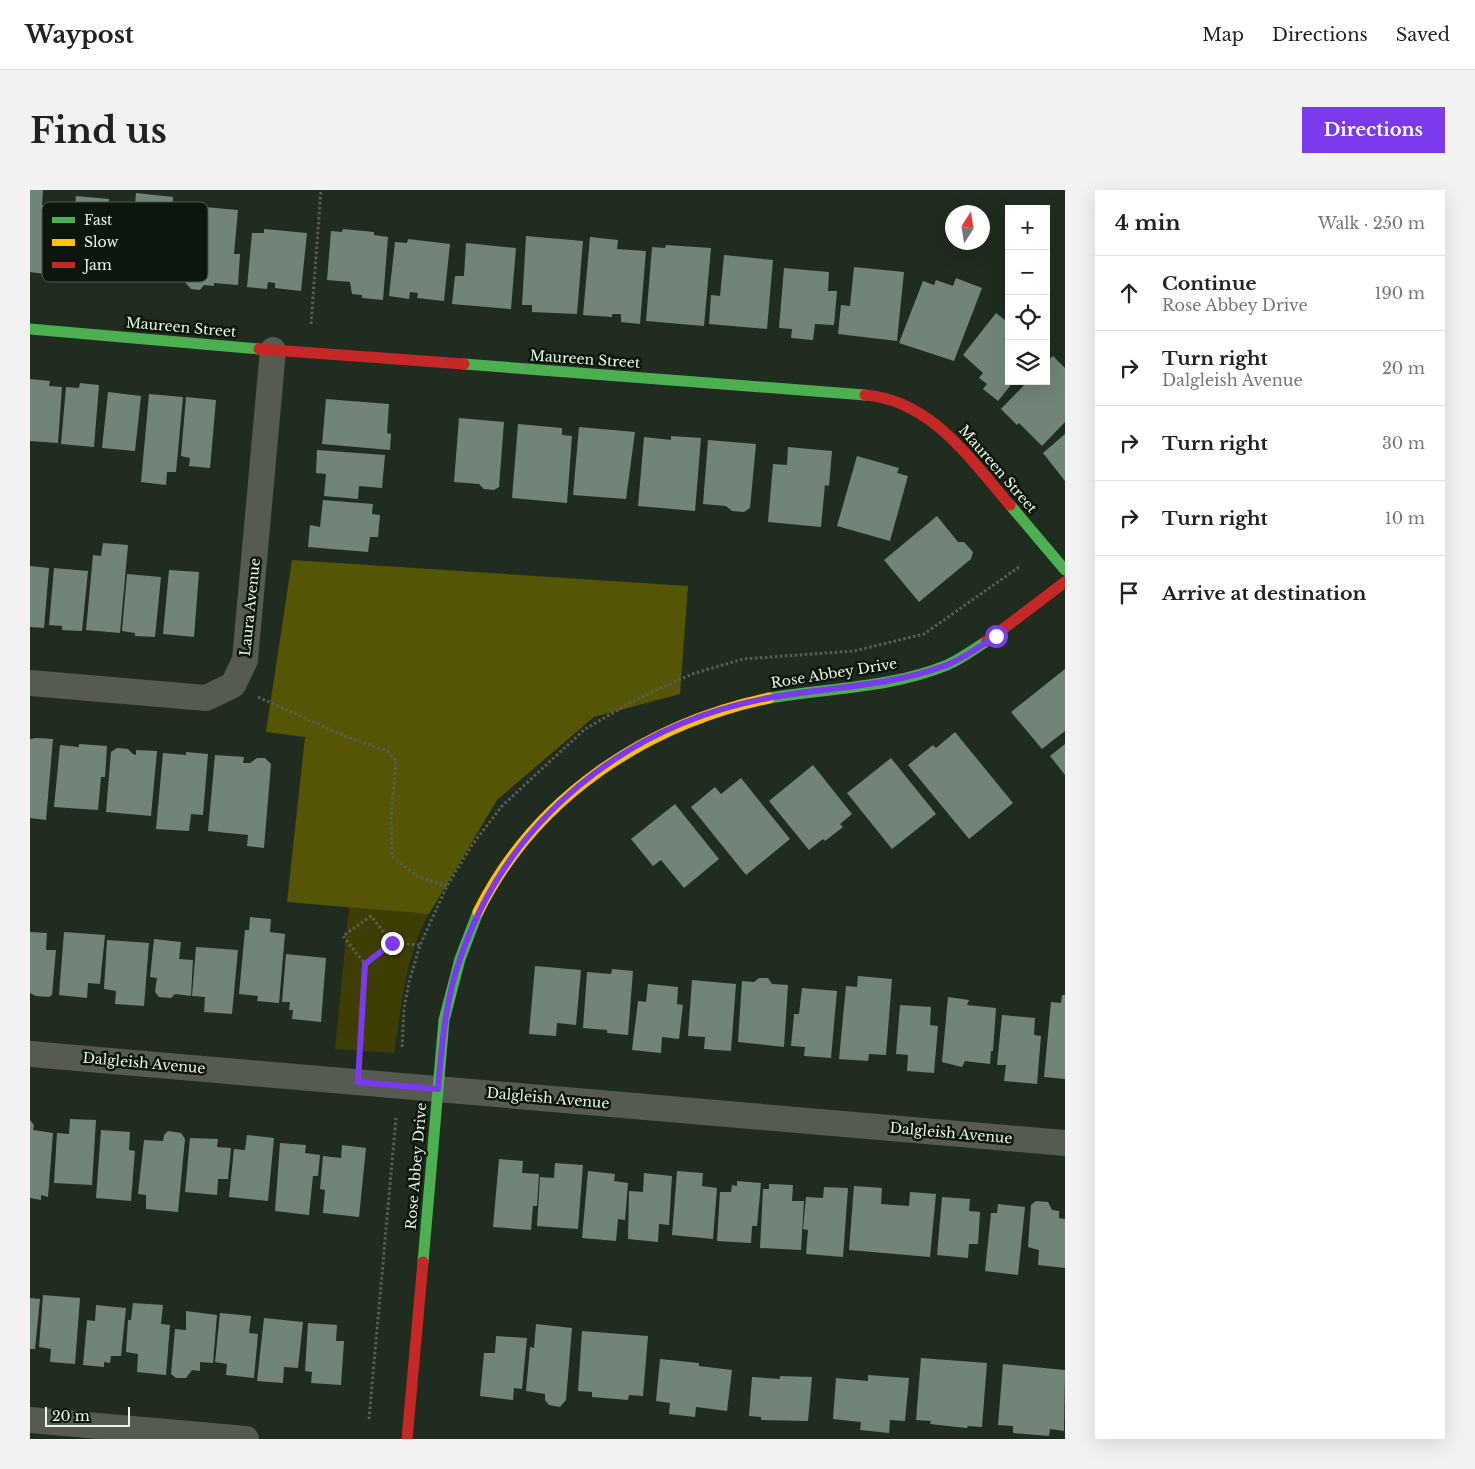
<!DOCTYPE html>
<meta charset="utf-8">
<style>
body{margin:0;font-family:"Libre Baskerville",serif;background:#f2f2f2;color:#222}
.controls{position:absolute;right:15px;top:15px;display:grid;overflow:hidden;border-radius:0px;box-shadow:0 5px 20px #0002}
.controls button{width:45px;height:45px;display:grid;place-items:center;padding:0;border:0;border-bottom:1px solid #e0e0e0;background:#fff;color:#222;font:25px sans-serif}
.compass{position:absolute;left:915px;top:15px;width:45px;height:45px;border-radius:50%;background:#fff;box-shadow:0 5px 20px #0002;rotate:12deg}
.scale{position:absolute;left:15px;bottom:12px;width:85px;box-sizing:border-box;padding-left:5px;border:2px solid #e9f7e8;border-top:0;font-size:14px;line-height:18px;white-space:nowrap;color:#e9f7e8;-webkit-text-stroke:4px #0d160c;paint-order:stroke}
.stop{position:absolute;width:15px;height:15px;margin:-11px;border:4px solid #7c3aed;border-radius:50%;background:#fff}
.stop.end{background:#7c3aed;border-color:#fff;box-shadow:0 1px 5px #0008}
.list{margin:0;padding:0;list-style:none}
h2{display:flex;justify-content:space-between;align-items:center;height:65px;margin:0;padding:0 20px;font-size:21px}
h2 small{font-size:16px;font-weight:400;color:#767676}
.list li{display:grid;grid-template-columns:32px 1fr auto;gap:15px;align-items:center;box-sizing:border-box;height:75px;padding:0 20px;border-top:1px solid #e0e0e0}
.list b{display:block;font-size:19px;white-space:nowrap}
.list p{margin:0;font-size:16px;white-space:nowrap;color:#767676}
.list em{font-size:16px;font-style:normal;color:#767676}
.icon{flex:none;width:28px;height:28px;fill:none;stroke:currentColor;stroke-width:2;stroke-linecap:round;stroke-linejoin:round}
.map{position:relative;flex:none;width:1035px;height:1249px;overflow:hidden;border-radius:0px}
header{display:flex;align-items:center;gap:30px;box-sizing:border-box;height:70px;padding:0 25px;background:#fff;border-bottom:1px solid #e0e0e0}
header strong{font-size:24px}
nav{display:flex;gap:28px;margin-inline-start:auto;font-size:18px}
.intro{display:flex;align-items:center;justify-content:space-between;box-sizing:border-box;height:120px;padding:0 30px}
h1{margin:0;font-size:35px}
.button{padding:12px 22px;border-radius:0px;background:#7c3aed;color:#fff;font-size:18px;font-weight:700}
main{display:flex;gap:30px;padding:0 30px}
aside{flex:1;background:#fff;border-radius:0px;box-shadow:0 5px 20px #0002}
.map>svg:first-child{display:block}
</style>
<header>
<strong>Waypost</strong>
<nav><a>Map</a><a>Directions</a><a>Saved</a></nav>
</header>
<div class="intro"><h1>Find us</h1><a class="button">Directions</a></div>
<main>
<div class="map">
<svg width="1035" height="1249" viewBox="0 0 1035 1249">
<rect width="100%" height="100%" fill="#202c20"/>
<path fill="#3e3d04" d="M 319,717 L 399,724 C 375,766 372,817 364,863 L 305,859 Z"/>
<path fill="#565405" d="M 262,370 L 658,396 L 650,504 L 564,527 L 467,610 L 399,724 L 257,712 L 275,547 L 236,542 Z"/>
<g fill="#708578">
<path d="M 0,0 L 13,0 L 12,15 L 21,16 L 15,84 L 0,82 Z"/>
<path d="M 106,3 L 143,7 L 142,23 L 151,24 L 145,92 L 125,90 L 126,84 L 90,81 L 93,50 L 102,51 Z"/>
<path d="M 46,6 L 79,9 L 72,82 L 57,80 L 56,84 L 49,84 L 41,88 L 33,87 L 27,82 L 34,15 L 45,16 Z"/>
<path d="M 174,17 L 208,20 L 204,64 L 210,64 L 208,95 L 184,93 L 184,96 L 174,95 L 170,100 L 161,99 L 155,92 L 161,26 L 173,27 Z"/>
<path d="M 234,39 L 277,43 L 271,101 L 245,98 L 245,93 L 238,92 L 237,99 L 217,97 L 222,43 L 234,43 Z"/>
<path d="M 313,39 L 344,42 L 344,45 L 358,47 L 353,110 L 332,108 L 332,105 L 322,104 L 320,92 L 297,90 L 301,41 L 312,42 Z"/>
<path d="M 496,46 L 553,51 L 547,124 L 502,122 L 502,115 L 492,115 Z"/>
<path d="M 560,47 L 588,50 L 587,59 L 616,61 L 610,134 L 591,132 L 591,124 L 582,124 L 582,127 L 553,125 Z"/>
<path d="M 378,49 L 420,54 L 414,111 L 387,108 L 388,103 L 380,102 L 379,109 L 359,106 L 365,52 L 377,53 Z"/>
<path d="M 436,53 L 486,58 L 481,119 L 422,114 L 425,86 L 434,86 Z"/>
<path d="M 636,55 L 681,58 L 674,136 L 616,131 L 622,57 L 635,58 Z"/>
<path d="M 694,65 L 743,70 L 737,139 L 679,134 L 681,105 L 690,106 Z"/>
<path d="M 824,77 L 874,82 L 867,151 L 808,144 L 811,115 L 820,116 Z"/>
<path d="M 754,78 L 799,82 L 798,101 L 807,101 L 804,135 L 785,134 L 783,150 L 761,148 L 762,139 L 749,138 Z"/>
<path d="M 926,88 L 952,98 L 924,171 L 869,153 L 893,91 L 904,95 L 906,90 L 923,96 Z"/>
<path d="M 966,123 L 979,133 L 979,191 L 984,191 L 968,211 L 953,199 L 957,194 L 949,188 L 953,183 L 933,165 Z"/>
<path d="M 1023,166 L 1035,178 L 1035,232 L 1012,256 L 989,233 L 987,235 L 971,219 L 998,191 L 1016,191 L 1016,173 Z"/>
<path d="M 0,189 L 20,191 L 19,196 L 32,197 L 28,253 L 0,251 Z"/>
<path d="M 50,193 L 69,195 L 64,257 L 31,254 L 36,197 L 49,198 Z"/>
<path d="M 78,202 L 111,206 L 105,261 L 72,258 Z"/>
<path d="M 119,204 L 153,207 L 146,282 L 137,282 L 136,295 L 111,292 Z"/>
<path d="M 156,207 L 186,210 L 180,278 L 159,276 L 160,268 L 151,266 Z"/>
<path d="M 296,209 L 359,214 L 357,243 L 361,244 L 360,260 L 292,254 Z"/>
<path d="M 429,228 L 474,232 L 469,297 L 464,300 L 454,299 L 449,294 L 424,292 Z"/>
<path d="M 488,234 L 532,238 L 532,245 L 542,246 L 537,313 L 482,308 Z"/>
<path d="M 549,237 L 605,242 L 596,309 L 543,305 Z"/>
<path d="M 1035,244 L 1035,291 L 1013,263 Z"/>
<path d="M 641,246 L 671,248 L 665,321 L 608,316 L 614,247 L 641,250 Z"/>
<path d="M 678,250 L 726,254 L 720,318 L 714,322 L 702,321 L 696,316 L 673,314 Z"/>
<path d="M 758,257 L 802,261 L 799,296 L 795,295 L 791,337 L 738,332 L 743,274 L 757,275 Z"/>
<path d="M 287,260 L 355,265 L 352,298 L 329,296 L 328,309 L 294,306 L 296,284 L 286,283 Z"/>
<path d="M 827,266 L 869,278 L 867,283 L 878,286 L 860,351 L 807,336 Z"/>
<path d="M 293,310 L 343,314 L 342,324 L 350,325 L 348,347 L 340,347 L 338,362 L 278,357 L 280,335 L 290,337 Z"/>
<path d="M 907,326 L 928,352 L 934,352 L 943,362 L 941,369 L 889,412 L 854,370 Z"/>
<path d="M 73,353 L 98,355 L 90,443 L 56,440 L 63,365 L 71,366 Z"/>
<path d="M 0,376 L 19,378 L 14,438 L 0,437 Z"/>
<path d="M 24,378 L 58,381 L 52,441 L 32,440 L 32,436 L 19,435 Z"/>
<path d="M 139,380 L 169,382 L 164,447 L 133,444 Z"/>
<path d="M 97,384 L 131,387 L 125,447 L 105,446 L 105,443 L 92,441 Z"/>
<path d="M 1035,479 L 1035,541 L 1012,559 L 981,522 Z"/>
<path d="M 925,542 L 983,613 L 939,649 L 878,575 L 903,555 L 906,558 Z"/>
<path d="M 7,548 L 23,549 L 16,630 L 0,628 L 0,549 Z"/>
<path d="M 49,554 L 77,556 L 75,587 L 71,587 L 68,620 L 24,617 L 30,555 L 49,557 Z"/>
<path d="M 1035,554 L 1035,585 L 1020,566 Z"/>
<path d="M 87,558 L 98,559 L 103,564 L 106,565 L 106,560 L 127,561 L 121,626 L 76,622 L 81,562 Z"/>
<path d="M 156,562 L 178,564 L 173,625 L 161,624 L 159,641 L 126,639 L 133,563 L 156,565 Z"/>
<path d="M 185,565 L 214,567 L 213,573 L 220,573 L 227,568 L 235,568 L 241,574 L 234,658 L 217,656 L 218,645 L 178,641 Z"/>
<path d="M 861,568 L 906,624 L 862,659 L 817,603 Z"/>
<path d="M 783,575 L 822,624 L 810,634 L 813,637 L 795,651 L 793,649 L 779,660 L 739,611 Z"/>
<path d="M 711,588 L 760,649 L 716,685 L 661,617 L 685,597 L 691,604 Z"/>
<path d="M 645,614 L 689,669 L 654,698 L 631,670 L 623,676 L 601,649 Z"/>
<path d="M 220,727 L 241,729 L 240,742 L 255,744 L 249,813 L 227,811 L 228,806 L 209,804 L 215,740 L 219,740 Z"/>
<path d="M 0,742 L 17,743 L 16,760 L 26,760 L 22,805 L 19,807 L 6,806 L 0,803 Z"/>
<path d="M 34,742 L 75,745 L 70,794 L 58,793 L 57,808 L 29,805 Z"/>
<path d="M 124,749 L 151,752 L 149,769 L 163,770 L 161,806 L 145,804 L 141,808 L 129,807 L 125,802 L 127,788 L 120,787 Z"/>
<path d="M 77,750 L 119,753 L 114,816 L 85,814 L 86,801 L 74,799 Z"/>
<path d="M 166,757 L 208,760 L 202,824 L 174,822 L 175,807 L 162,806 Z"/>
<path d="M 256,764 L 296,768 L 291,832 L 262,829 L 263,820 L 259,820 L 260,812 L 252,812 Z"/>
<path d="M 505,776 L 551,780 L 546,835 L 527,833 L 526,846 L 499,844 Z"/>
<path d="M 582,779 L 603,781 L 598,845 L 577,843 L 577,840 L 553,838 L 557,782 L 581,784 Z"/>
<path d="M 828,786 L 862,789 L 856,865 L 839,864 L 838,871 L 809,869 L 816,796 L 827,797 Z"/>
<path d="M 729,788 L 738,788 L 742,794 L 758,795 L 754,857 L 708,852 L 712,791 L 724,792 Z"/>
<path d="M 662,790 L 706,794 L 701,861 L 674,859 L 675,847 L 658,846 Z"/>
<path d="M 618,794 L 648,797 L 647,814 L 653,815 L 649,849 L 632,847 L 631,863 L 602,860 L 608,811 L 616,812 Z"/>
<path d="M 772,798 L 807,801 L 801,868 L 774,866 L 775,857 L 761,856 L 764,824 L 769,824 Z"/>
<path d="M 1032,805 L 1035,805 L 1035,889 L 1014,887 L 1021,812 L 1031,813 Z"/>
<path d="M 918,807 L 939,810 L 937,815 L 966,818 L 963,861 L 961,861 L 960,874 L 935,871 L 932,877 L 912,872 Z"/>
<path d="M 870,815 L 901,817 L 900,835 L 908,836 L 904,883 L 877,881 L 878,865 L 866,864 Z"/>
<path d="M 972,825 L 1005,828 L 1004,845 L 1011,846 L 1007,894 L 974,891 L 976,875 L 967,875 Z"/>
<path d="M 40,929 L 66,930 L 62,995 L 24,993 L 27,943 L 39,944 Z"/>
<path d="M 0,930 L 4,935 L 3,940 L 23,943 L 18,1007 L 11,1005 L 11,1010 L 0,1008 Z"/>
<path d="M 71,940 L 100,942 L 99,960 L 105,961 L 101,1011 L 66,1008 Z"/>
<path d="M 138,941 L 151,943 L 155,949 L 148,1022 L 116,1019 L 116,1005 L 108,1004 L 114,950 L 133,951 L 134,945 Z"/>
<path d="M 217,945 L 244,948 L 238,1011 L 199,1007 L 204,959 L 215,960 Z"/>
<path d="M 160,948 L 188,949 L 187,957 L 201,958 L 198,989 L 188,989 L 187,1005 L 155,1002 Z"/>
<path d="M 250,953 L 276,955 L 275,963 L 290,965 L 288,986 L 283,986 L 279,1025 L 245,1021 Z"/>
<path d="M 312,955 L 336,958 L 329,1027 L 293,1023 L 295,1000 L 290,999 L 293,966 L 311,968 Z"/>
<path d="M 469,969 L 493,971 L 492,983 L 509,984 L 507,1016 L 503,1016 L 501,1040 L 463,1037 Z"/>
<path d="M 525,973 L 553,975 L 548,1039 L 507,1036 L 510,987 L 524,988 Z"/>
<path d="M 558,981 L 585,984 L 584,991 L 598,993 L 595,1030 L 588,1029 L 586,1051 L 552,1048 Z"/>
<path d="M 647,981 L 673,983 L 672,996 L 687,998 L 683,1049 L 642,1045 Z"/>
<path d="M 614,983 L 642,986 L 639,1035 L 629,1034 L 628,1052 L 598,1049 L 599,1001 L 613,1002 Z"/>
<path d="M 707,991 L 731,993 L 727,1036 L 722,1036 L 721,1053 L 687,1051 L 690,1002 L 701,1002 L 702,995 L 707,996 Z"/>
<path d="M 739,994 L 763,995 L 762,1011 L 774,1011 L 771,1060 L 730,1058 L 733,999 L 739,999 Z"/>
<path d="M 824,996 L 852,998 L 851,1014 L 879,1016 L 880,1002 L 906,1004 L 900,1067 L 819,1060 Z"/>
<path d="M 794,997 L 818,998 L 813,1067 L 776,1064 L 778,1040 L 773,1039 L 776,1007 L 793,1008 Z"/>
<path d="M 912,1007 L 940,1009 L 939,1021 L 950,1022 L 948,1054 L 939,1054 L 938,1068 L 907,1065 Z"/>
<path d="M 1006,1011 L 1018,1012 L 1022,1020 L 1029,1021 L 1029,1028 L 1035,1029 L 1035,1078 L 1008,1075 L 1009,1060 L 998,1057 L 1001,1015 Z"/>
<path d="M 968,1014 L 995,1017 L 988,1085 L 955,1081 L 961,1023 L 967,1023 Z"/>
<path d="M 13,1105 L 50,1108 L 45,1174 L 20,1172 L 21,1159 L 9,1157 Z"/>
<path d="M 0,1108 L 10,1109 L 5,1159 L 0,1159 Z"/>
<path d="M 103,1113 L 133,1115 L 131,1134 L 140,1135 L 136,1185 L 107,1182 L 108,1164 L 96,1162 L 98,1130 L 101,1130 Z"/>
<path d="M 66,1115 L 96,1118 L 91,1166 L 81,1166 L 80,1173 L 74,1172 L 74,1177 L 53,1175 L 57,1130 L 65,1131 Z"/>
<path d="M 156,1121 L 187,1125 L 183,1173 L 170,1172 L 170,1181 L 162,1180 L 156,1188 L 146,1188 L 141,1184 L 145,1139 L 156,1140 Z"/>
<path d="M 190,1123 L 221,1126 L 219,1143 L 228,1144 L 224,1188 L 196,1185 L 197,1174 L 185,1172 Z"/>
<path d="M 234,1128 L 273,1132 L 268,1178 L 254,1177 L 253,1193 L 227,1191 Z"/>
<path d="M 278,1133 L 307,1135 L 306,1151 L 314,1151 L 311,1195 L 281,1193 L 282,1182 L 275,1181 Z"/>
<path d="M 506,1134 L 542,1138 L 536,1210 L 530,1217 L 519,1215 L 515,1210 L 515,1204 L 496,1201 L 500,1157 L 504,1158 Z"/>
<path d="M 552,1141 L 618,1146 L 613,1206 L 599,1205 L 598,1210 L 562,1207 L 562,1202 L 548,1201 Z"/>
<path d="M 466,1146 L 497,1148 L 492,1199 L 484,1198 L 483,1210 L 450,1206 L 454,1163 L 465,1163 Z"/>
<path d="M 891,1168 L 957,1173 L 952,1237 L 938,1236 L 937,1238 L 900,1234 L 901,1231 L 886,1230 Z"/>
<path d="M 630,1169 L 669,1173 L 669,1176 L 702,1180 L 697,1221 L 666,1217 L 665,1227 L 639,1224 L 640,1213 L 626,1211 Z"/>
<path d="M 973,1174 L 1035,1180 L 1034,1241 L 1020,1239 L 1019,1246 L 983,1243 L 983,1236 L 968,1235 Z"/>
<path d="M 838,1185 L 879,1188 L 875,1231 L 860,1230 L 859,1243 L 830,1240 L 831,1232 L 803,1229 L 806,1188 L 838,1191 Z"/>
<path d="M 750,1186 L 782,1187 L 778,1231 L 731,1230 L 731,1227 L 719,1226 L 722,1187 L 750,1189 Z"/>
</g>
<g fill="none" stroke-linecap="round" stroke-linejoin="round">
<g stroke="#595f56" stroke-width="3" stroke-dasharray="2.5 2.5" stroke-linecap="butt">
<path d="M 281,134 L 291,0"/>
<path d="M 228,507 L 317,547 L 357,561 L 366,570 L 361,627 L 362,666 L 388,687 L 417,696"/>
<path d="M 362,753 L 390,755"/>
<path d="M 372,857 L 374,819 L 379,792 L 390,755 L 417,696 L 442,655 L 472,616 L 555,539 L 605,510 L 662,484 L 713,469 L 824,461 L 894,444 L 989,377"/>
<path d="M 330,866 L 335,774 L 313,746 L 341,726 L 362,753 L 335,774"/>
<path d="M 339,1229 L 366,928"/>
</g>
<g stroke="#565b52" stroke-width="26">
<path d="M 0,493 L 176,508 L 203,495 L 215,470 L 243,160"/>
<path d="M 0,864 L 1035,953"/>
<path d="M 0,1230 L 216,1249"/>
</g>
<g stroke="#4caf50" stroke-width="11">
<path d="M 0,139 L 229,159"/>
<path d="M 434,174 L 835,205"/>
<path d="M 980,315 L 1035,380"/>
<path d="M 739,508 C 798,498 862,498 917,475 C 931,469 944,459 957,451"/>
<path d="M 393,1072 L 414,830 L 430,769 L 448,722"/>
</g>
<path stroke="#ffc107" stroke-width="11" d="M 448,722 C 505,607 616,534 739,508"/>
<g stroke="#c62828" stroke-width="11">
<path d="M 229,159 L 434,174"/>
<path d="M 835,205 C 901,210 940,269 980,315"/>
<path d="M 957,451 L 1035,392"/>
<path d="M 377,1249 L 393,1072"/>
</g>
</g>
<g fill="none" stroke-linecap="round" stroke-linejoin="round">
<path stroke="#7c3aed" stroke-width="6" d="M 362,753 L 335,774 L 328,892 L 408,899 C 412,855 415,811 430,769 C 477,630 595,535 738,508 C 797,497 857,497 914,476 C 932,470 950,456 966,446"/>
</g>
<g text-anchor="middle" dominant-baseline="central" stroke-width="5" stroke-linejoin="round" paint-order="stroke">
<g font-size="14" fill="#e9f7e8" stroke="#0d160c">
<text transform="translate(151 137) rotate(5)">Maureen Street</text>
<text transform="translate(555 169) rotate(4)">Maureen Street</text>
<text transform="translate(968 279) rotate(49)">Maureen Street</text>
<text transform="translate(220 417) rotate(-84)">Laura Avenue</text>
<text transform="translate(804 483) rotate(-9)">Rose Abbey Drive</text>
<text transform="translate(114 873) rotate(5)">Dalgleish Avenue</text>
<text transform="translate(518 908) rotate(5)">Dalgleish Avenue</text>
<text transform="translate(921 943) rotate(5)">Dalgleish Avenue</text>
<text transform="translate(386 976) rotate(-85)">Rose Abbey Drive</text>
</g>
</g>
<rect x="12" y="12" width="166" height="80" rx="8" fill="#0d160c" stroke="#4f5a4e" stroke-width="1"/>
<rect x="22" y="27" width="23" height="6" fill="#4caf50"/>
<rect x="22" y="49" width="23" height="7" fill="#ffc107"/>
<rect x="22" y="72" width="23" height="6" fill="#c62828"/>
<g font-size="14" fill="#e9f7e8">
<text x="54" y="35">Fast</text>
<text x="54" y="57">Slow</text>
<text x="54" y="80">Jam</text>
</g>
</svg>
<div class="controls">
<button>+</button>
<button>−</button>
<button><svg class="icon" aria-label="locate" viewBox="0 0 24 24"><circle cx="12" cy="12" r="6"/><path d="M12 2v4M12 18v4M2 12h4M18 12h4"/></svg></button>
<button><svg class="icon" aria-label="layers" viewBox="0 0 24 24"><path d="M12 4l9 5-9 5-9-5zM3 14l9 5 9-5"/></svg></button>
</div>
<svg class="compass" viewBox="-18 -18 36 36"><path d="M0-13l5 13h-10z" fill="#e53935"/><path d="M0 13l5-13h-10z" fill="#767676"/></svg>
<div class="scale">20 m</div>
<div class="stop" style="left:966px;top:446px"></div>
<div class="stop end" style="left:362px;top:753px"></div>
</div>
<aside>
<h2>4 min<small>Walk · 250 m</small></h2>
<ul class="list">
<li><svg class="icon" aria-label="ahead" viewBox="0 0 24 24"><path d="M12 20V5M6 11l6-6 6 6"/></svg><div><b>Continue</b><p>Rose Abbey Drive</p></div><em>190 m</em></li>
<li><svg class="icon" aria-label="right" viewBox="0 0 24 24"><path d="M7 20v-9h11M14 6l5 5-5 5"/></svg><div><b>Turn right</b><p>Dalgleish Avenue</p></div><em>20 m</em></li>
<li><svg class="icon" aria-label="right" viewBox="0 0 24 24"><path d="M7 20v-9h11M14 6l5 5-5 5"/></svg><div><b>Turn right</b></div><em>30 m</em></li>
<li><svg class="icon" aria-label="right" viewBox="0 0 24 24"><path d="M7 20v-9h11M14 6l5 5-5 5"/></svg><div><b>Turn right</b></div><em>10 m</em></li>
<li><svg class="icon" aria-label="arrive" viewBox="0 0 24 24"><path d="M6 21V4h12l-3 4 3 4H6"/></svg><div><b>Arrive at destination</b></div></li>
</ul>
</aside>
</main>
